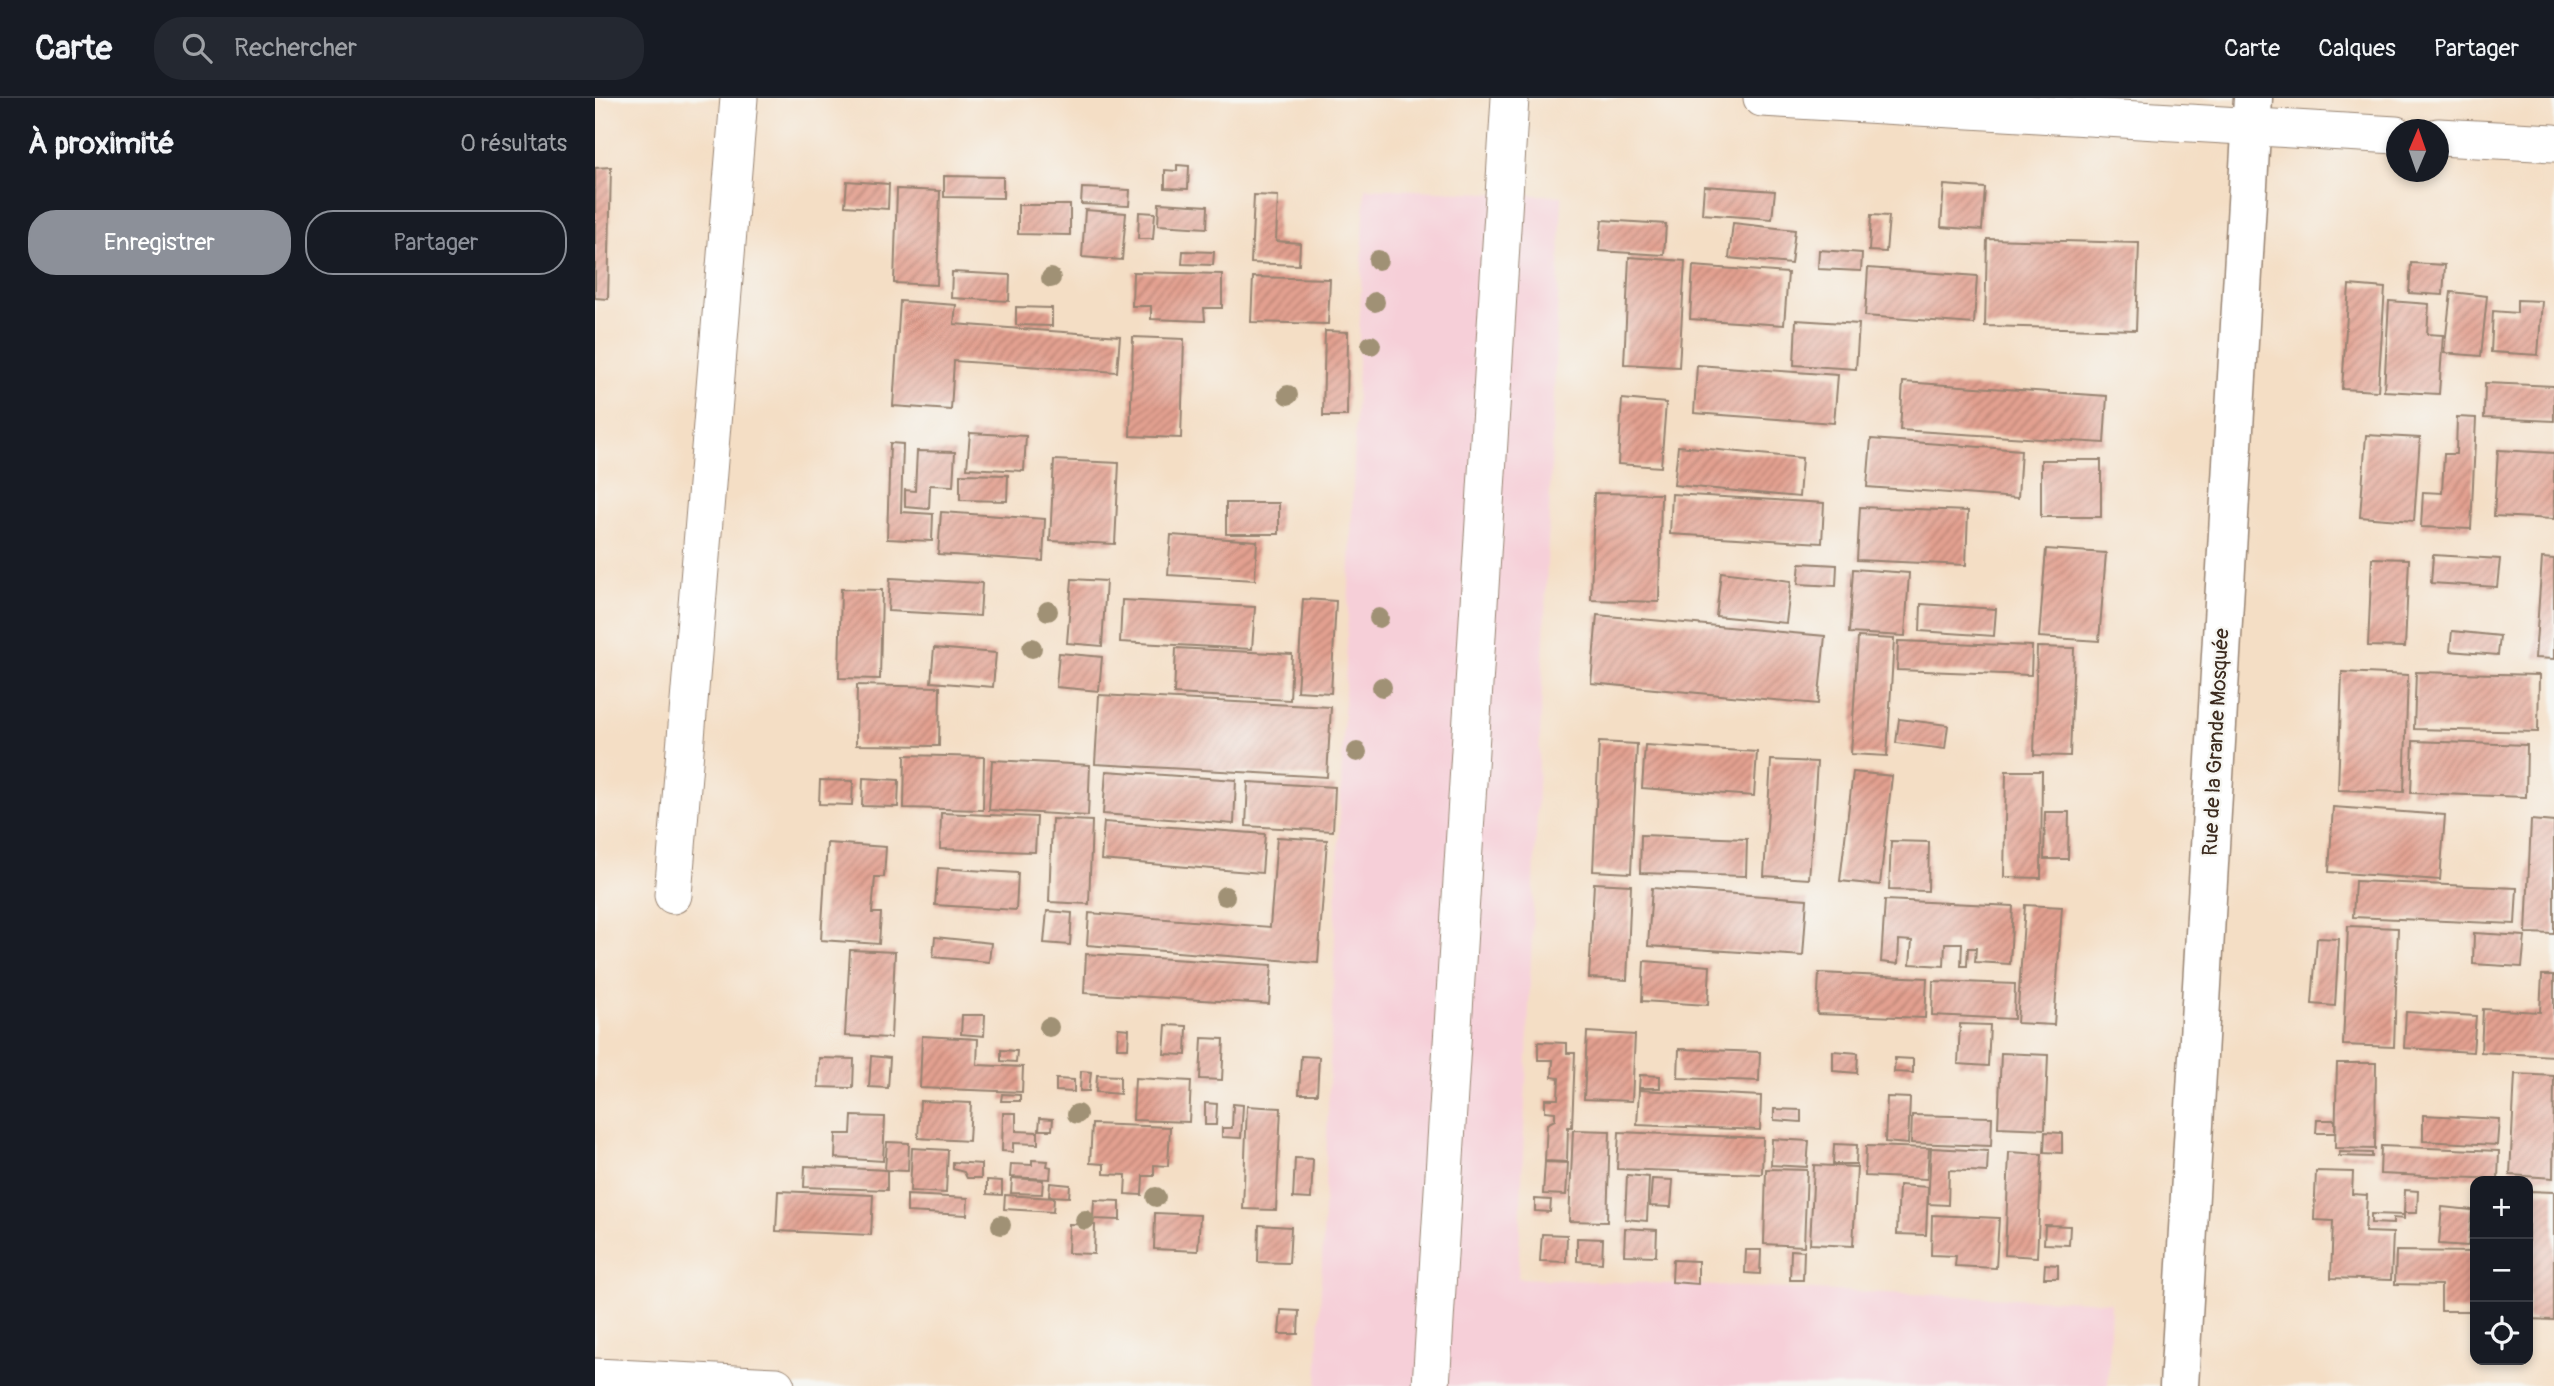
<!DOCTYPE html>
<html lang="fr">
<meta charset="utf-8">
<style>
body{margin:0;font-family:Pangolin,sans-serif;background:#242831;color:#f1f3f6}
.controls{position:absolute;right:21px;bottom:21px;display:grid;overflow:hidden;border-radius:14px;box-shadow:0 4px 10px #0003}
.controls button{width:63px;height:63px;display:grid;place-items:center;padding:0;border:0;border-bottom:2px solid #363941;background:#171b24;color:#f1f3f6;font:35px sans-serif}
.compass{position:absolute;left:1791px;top:21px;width:63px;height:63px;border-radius:50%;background:#171b24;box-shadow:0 4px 10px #0003;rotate:2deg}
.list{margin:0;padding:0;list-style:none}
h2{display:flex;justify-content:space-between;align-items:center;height:91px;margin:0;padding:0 28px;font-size:30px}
h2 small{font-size:23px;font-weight:400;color:#9ea1a6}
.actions{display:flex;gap:14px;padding:21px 28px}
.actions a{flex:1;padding:16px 0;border:2px solid #8c9099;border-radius:28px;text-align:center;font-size:24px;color:#8c9099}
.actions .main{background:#8c9099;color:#fff}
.icon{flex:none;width:38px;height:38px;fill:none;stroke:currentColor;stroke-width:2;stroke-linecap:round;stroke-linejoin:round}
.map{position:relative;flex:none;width:1959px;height:1288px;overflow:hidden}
header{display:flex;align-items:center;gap:42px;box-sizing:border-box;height:98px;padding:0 35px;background:#171b24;border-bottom:2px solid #363941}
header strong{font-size:33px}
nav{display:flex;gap:38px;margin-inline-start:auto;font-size:24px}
.search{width:490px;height:63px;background:#242831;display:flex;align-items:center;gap:18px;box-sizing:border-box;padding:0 24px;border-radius:28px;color:#9ea1a6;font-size:26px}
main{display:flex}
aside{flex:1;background:#171b24}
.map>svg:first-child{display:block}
</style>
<header>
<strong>Carte</strong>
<div class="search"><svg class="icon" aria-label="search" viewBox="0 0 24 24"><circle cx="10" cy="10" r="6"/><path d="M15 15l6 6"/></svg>Rechercher</div>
<nav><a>Carte</a><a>Calques</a><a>Partager</a></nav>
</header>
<main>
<aside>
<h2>À proximité<small>0 résultats</small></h2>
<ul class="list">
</ul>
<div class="actions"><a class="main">Enregistrer</a><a>Partager</a></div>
</aside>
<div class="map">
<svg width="1959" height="1288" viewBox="0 0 1959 1288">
<defs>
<pattern id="building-hatch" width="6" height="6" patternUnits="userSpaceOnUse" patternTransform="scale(1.75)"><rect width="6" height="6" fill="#e3a090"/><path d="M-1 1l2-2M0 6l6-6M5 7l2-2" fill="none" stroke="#b98375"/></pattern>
</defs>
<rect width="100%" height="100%" fill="#f6f6f2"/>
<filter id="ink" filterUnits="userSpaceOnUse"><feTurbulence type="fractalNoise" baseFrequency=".0143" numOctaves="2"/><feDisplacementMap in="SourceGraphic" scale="14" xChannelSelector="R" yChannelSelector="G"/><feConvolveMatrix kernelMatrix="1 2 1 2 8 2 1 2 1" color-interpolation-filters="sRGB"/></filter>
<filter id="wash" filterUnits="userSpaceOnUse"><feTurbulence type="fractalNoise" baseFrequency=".00686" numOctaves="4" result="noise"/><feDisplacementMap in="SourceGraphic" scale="28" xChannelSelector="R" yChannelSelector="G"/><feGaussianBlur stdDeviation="1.57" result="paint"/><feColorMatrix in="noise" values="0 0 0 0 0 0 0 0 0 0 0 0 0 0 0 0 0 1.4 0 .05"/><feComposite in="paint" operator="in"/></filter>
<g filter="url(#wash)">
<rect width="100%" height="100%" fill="#f4dec5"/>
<path fill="#f6cfd8" d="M 770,90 L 967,98 L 923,1180 L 1516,1204 L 1513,1288 L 722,1288 Z"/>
<g id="blocks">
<g fill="url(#building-hatch)">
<path d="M 582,67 L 594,68 L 593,91 L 570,90 L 570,72 L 582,73 Z"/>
<path d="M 16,69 L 13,201 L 0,200 L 0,70 Z"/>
<path d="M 349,78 L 408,79 L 408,100 L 349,99 Z"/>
<path d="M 252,83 L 294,86 L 293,111 L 250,108 Z"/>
<path d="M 1349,87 L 1390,90 L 1387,132 L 1346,129 Z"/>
<path d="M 1109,88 L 1180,93 L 1177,121 L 1107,116 Z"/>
<path d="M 487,90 L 535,92 L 534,108 L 486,106 Z"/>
<path d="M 302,91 L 345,93 L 342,187 L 299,185 Z"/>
<path d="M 659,97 L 683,98 L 681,143 L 705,145 L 704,167 L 656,165 Z"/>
<path d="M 564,105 L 613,108 L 612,130 L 563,127 Z"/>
<path d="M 423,107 L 475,107 L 475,137 L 423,136 Z"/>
<path d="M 490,112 L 531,115 L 527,162 L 487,159 Z"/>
<path d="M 544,114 L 560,115 L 558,141 L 543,141 Z"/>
<path d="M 1276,117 L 1294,118 L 1291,154 L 1274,153 Z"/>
<path d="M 1007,122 L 1071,126 L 1069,157 L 1004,153 Z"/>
<path d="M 1138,125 L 1200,132 L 1196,166 L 1134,160 Z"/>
<path d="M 1392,141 L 1544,145 L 1541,232 L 1390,228 Z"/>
<path d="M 1224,152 L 1267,155 L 1266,173 L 1223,171 Z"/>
<path d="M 588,153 L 619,154 L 618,167 L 587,166 Z"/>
<path d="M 1034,159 L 1090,163 L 1084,269 L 1029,266 Z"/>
<path d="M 1816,165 L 1850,167 L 1848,197 L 1814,195 Z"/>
<path d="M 1098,168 L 1193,175 L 1189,227 L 1095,221 Z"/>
<path d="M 1273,170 L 1382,178 L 1379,226 L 1270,218 Z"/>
<path d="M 357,174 L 415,177 L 414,203 L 356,200 Z"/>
<path d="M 538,174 L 627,176 L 627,210 L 609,210 L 610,223 L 556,221 L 556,208 L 537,208 Z"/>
<path d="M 658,179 L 735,181 L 733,226 L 656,224 Z"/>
<path d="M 1754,187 L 1790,190 L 1783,293 L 1747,291 Z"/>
<path d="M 1856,194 L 1892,198 L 1886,258 L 1849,255 Z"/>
<path d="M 1922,202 L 1947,203 L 1943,257 L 1896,254 L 1898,213 L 1922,215 Z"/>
<path d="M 305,203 L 361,207 L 359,226 L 525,238 L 522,274 L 359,263 L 356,312 L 298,308 Z"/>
<path d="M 1794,203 L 1834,206 L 1832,236 L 1848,237 L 1844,296 L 1789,293 Z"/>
<path d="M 421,209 L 457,210 L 457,228 L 421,227 Z"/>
<path d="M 1201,222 L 1264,226 L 1261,271 L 1199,267 Z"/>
<path d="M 730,233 L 753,234 L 752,318 L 728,318 Z"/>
<path d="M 538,239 L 589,241 L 586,340 L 535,338 Z"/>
<path d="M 1102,267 L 1243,277 L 1239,325 L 1099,315 Z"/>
<path d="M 1308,284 L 1512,298 L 1509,345 L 1305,332 Z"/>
<path d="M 1890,285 L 1959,288 L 1959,323 L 1889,320 Z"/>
<path d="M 1027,301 L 1071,305 L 1066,369 L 1023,366 Z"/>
<path d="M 1862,319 L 1881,320 L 1876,431 L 1826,429 L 1828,394 L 1847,395 L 1849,356 L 1861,356 Z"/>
<path d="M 375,335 L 431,338 L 429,373 L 372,370 Z"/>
<path d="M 1771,337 L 1825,340 L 1819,423 L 1765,419 Z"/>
<path d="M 1276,341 L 1426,352 L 1423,400 L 1272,389 Z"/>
<path d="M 295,345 L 308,346 L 306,414 L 338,416 L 337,443 L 292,441 Z"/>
<path d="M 1083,348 L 1207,360 L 1204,399 L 1079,387 Z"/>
<path d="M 1903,352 L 1959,355 L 1959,421 L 1899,418 Z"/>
<path d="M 322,353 L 360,354 L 358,388 L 335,387 L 334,411 L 310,409 L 310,392 L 320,393 Z"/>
<path d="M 459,362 L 524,365 L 520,446 L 455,443 Z"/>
<rect x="1446" y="362" width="60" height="57"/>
<path d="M 365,376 L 413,377 L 412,403 L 365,402 Z"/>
<path d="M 999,395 L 1066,396 L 1064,504 L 996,502 Z"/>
<path d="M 1077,396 L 1229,405 L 1227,445 L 1075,436 Z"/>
<rect x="631" y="405" width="53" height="31"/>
<path d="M 1265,409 L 1373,413 L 1371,467 L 1262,462 Z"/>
<path d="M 346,414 L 450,421 L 448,463 L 343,456 Z"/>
<path d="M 576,437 L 662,443 L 660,482 L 573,477 Z"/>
<path d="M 1451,451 L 1511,455 L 1504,543 L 1444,539 Z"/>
<path d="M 1838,457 L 1905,461 L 1902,489 L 1836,485 Z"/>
<path d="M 1777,460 L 1814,461 L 1810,549 L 1773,548 Z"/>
<path d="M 1947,460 L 1959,461 L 1959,561 L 1940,560 Z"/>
<path d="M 1205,465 L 1242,467 L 1241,488 L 1203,486 Z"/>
<path d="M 1258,471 L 1314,475 L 1310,538 L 1254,535 Z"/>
<path d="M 1126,474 L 1196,483 L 1191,525 L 1121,518 Z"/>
<path d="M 295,480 L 387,485 L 385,518 L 293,513 Z"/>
<path d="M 477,481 L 511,483 L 507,548 L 472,545 Z"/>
<path d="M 246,491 L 287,492 L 285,581 L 244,580 Z"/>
<path d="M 708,501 L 741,503 L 736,595 L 702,593 Z"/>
<path d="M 527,502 L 660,509 L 657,551 L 525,544 Z"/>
<path d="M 1326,506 L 1401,511 L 1399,538 L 1325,533 Z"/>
<path d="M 1002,517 L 1230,538 L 1223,606 L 996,585 Z"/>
<path d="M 1857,533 L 1905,538 L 1903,557 L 1855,553 Z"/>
<path d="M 1263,539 L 1299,541 L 1292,658 L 1256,656 Z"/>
<path d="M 1303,543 L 1437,548 L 1436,577 L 1302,572 Z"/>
<path d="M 1442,549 L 1479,550 L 1475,658 L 1439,657 Z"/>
<path d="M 339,550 L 401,555 L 398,589 L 336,584 Z"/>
<path d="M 581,550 L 697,556 L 695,602 L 579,596 Z"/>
<path d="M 464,555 L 507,559 L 504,593 L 461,589 Z"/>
<path d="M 1747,574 L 1813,577 L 1809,694 L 1743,692 Z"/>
<path d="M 1821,574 L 1944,577 L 1943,634 L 1819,631 Z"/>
<path d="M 262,587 L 345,589 L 344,648 L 261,647 Z"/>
<path d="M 504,597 L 736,609 L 732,679 L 500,666 Z"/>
<path d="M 1304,621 L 1353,627 L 1350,651 L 1301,645 Z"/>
<path d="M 1818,643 L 1932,647 L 1931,699 L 1816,695 Z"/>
<path d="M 1004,644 L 1042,646 L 1036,775 L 998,773 Z"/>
<path d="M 1050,647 L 1162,654 L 1159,698 L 1047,690 Z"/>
<path d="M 310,657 L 389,659 L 388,712 L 309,710 Z"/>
<path d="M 397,662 L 495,667 L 493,718 L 394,712 Z"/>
<path d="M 1176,662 L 1222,664 L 1214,781 L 1169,778 Z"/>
<path d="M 511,673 L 641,682 L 639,726 L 508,716 Z"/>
<path d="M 1411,673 L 1447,673 L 1446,780 L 1409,779 Z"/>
<path d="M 1258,674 L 1297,678 L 1285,787 L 1245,783 Z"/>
<path d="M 268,680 L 304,682 L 303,709 L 267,708 Z"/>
<path d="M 225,682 L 258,683 L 257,707 L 224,706 Z"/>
<path d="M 653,684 L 740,689 L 738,733 L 651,728 Z"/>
<path d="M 1738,709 L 1850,717 L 1845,782 L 1734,774 Z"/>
<path d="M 1450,714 L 1474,714 L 1473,761 L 1449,761 Z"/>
<path d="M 346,715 L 442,719 L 440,754 L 345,751 Z"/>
<path d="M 457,721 L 497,723 L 494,806 L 454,804 Z"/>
<path d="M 1936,722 L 1959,724 L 1959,836 L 1931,835 Z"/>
<path d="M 509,724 L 670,736 L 667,775 L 506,762 Z"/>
<path d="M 1046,737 L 1152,741 L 1151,778 L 1045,775 Z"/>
<path d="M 682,739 L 732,742 L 723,865 L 492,847 L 494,815 L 675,829 Z"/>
<path d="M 1296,743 L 1334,744 L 1333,793 L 1294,792 Z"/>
<path d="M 232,745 L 291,749 L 289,779 L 280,779 L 277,815 L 286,815 L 284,846 L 226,842 Z"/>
<path d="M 343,770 L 423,775 L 421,812 L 340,807 Z"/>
<path d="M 1760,783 L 1922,790 L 1920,826 L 1758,819 Z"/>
<path d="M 999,785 L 1036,787 L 1032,882 L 994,880 Z"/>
<path d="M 1057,790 L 1212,801 L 1208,858 L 1053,848 Z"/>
<path d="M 1290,802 L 1418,808 L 1415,866 L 1380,864 L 1381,850 L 1373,850 L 1372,868 L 1366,868 L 1367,845 L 1350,845 L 1349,868 L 1315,866 L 1317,843 L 1304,842 L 1303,866 L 1286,864 Z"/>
<path d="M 1430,807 L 1467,809 L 1459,927 L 1422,925 Z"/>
<path d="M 452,813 L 477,815 L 475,847 L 449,845 Z"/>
<path d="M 1753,828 L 1803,830 L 1799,949 L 1748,947 Z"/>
<path d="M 1879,835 L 1930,838 L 1927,869 L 1878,866 Z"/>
<path d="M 340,839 L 396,845 L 394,864 L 338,859 Z"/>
<path d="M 1722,840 L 1744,841 L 1740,908 L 1717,906 Z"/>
<path d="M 255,852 L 300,854 L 296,940 L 250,938 Z"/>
<path d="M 491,856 L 677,867 L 674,906 L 489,895 Z"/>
<path d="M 1049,863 L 1115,868 L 1113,907 L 1047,903 Z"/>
<path d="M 1224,875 L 1332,880 L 1330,920 L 1222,916 Z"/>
<path d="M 1947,877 L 1959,877 L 1959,958 L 1886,954 L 1888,911 L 1945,914 Z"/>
<path d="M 1338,883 L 1420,886 L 1419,921 L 1337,917 Z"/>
<path d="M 1811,914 L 1881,918 L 1878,954 L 1809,950 Z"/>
<path d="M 367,917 L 390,917 L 389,938 L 366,936 Z"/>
<path d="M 1365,926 L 1395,927 L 1393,968 L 1363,966 Z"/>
<path d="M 571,927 L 592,928 L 591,957 L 569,956 Z"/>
<path d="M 523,930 L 534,931 L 533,950 L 522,950 Z"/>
<path d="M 992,934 L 1040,937 L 1037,1003 L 989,1001 Z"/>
<path d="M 327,938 L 383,941 L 382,967 L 428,969 L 427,994 L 325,990 Z"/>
<path d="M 607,940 L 629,941 L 627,982 L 605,981 Z"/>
<path d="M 943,944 L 972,945 L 972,955 L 980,955 L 977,1029 L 973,1029 L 972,1064 L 950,1063 L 952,1026 L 960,1022 L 960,1014 L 950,1013 L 950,1001 L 963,1001 L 964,980 L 957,979 L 958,962 L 943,962 Z"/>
<path d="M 1084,951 L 1165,954 L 1164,983 L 1083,980 Z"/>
<path d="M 406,952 L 422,953 L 421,964 L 406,963 Z"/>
<path d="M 1238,953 L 1263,955 L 1262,975 L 1238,973 Z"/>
<path d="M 1406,955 L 1453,957 L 1450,1031 L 1403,1029 Z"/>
<path d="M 276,958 L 295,960 L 293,990 L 274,989 Z"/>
<path d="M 706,958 L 724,959 L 722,996 L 704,996 Z"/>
<path d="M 224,960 L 259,961 L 258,990 L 223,989 Z"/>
<path d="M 1300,960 L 1318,961 L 1318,975 L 1299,974 Z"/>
<path d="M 1742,965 L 1781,965 L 1780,1051 L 1740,1050 Z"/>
<path d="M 486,973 L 496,974 L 494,993 L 485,993 Z"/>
<path d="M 1920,976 L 1959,978 L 1958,1080 L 1915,1077 Z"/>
<path d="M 502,977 L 525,978 L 525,996 L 501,994 Z"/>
<path d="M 1045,977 L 1065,978 L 1065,990 L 1044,990 Z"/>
<path d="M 540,980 L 596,983 L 594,1024 L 538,1022 Z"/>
<path d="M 461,981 L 479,982 L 479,994 L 461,993 Z"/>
<path d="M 1044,992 L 1166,998 L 1165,1032 L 1042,1027 Z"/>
<path d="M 407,996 L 425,997 L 425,1003 L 406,1003 Z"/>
<path d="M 1292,999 L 1315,1000 L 1313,1046 L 1290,1044 Z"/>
<path d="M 325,1003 L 376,1005 L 374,1043 L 323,1040 Z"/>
<path d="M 610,1005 L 622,1006 L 621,1027 L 610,1027 Z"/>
<path d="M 638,1006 L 648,1007 L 646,1040 L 627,1039 L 627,1030 L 637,1030 Z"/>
<path d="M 652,1008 L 686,1010 L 681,1112 L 648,1111 Z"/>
<path d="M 1179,1011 L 1206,1012 L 1206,1024 L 1179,1022 Z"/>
<path d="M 408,1015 L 421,1015 L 421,1033 L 443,1034 L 443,1046 L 418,1045 L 418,1054 L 407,1053 Z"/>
<path d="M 1317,1017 L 1397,1019 L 1396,1048 L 1316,1045 Z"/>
<path d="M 1828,1017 L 1904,1021 L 1902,1047 L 1828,1043 Z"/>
<path d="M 257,1018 L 290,1019 L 288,1063 L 240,1060 L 241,1036 L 256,1036 Z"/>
<path d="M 445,1020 L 458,1021 L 457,1032 L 444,1032 Z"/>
<path d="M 1722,1022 L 1740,1022 L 1740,1035 L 1721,1035 Z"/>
<path d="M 497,1026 L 575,1029 L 573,1068 L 559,1067 L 559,1078 L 548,1078 L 547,1097 L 530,1096 L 531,1077 L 509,1076 L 509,1066 L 495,1065 Z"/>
<path d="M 978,1032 L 1015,1033 L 1012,1124 L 974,1123 Z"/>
<path d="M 1024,1034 L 1168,1040 L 1167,1076 L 1022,1071 Z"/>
<path d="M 1450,1034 L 1467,1035 L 1467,1055 L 1449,1054 Z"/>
<path d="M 1177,1041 L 1214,1043 L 1212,1069 L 1176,1067 Z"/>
<path d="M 292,1044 L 314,1045 L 313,1073 L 290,1072 Z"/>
<path d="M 1239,1046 L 1262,1047 L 1261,1066 L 1238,1066 Z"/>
<path d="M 1271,1048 L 1334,1050 L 1332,1081 L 1270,1078 Z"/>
<path d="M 1786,1048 L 1904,1053 L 1903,1081 L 1785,1076 Z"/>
<path d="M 317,1050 L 353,1052 L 351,1095 L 315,1093 Z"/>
<path d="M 1336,1050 L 1393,1053 L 1392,1074 L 1354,1072 L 1353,1107 L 1333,1106 Z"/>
<path d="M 1414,1054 L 1447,1056 L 1442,1159 L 1410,1157 Z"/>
<path d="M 1745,1054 L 1777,1055 L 1777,1059 L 1744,1058 Z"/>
<path d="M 700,1060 L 718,1061 L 716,1101 L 698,1100 Z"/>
<path d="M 437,1062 L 453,1063 L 452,1068 L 456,1069 L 455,1081 L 415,1079 L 416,1066 L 437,1067 Z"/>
<path d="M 358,1064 L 386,1066 L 386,1080 L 372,1080 L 369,1074 L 358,1071 Z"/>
<path d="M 950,1064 L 973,1065 L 971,1097 L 948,1096 Z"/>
<path d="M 1219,1067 L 1262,1069 L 1258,1148 L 1215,1146 Z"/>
<path d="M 210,1068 L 292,1072 L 292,1092 L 209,1089 Z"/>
<path d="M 1171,1071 L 1212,1072 L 1209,1148 L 1169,1146 Z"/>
<path d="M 1721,1073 L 1758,1074 L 1757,1096 L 1772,1097 L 1770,1134 L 1798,1135 L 1796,1182 L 1736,1180 L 1738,1123 L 1719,1122 Z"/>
<path d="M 1032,1077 L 1054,1079 L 1052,1123 L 1030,1121 Z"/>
<path d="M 417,1080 L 448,1082 L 447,1096 L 416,1095 Z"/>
<path d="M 1057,1081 L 1078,1082 L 1076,1109 L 1055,1108 Z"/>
<path d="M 392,1082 L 407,1083 L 407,1097 L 392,1096 Z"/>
<path d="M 455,1085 L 475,1087 L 474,1099 L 454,1098 Z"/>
<path d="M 1304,1087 L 1333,1089 L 1331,1137 L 1302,1136 Z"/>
<path d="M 1810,1092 L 1823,1093 L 1822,1115 L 1809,1115 Z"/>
<path d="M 183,1093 L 278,1097 L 276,1137 L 181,1133 Z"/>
<path d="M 1933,1093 L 1959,1094 L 1959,1222 L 1933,1221 Z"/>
<path d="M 312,1097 L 373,1100 L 372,1117 L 312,1114 Z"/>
<path d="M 410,1097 L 459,1100 L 458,1114 L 409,1111 Z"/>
<path d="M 940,1101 L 956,1102 L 955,1114 L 940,1113 Z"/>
<path d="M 499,1102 L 525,1103 L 525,1122 L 498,1121 Z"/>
<path d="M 1847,1109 L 1877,1112 L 1873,1148 L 1844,1146 Z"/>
<path d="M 560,1115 L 605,1117 L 603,1153 L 559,1151 Z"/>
<path d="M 1776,1116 L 1809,1117 L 1809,1121 L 1798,1120 L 1798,1126 L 1776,1125 Z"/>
<path d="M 1337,1117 L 1404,1120 L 1401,1170 L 1360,1168 L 1361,1158 L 1336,1157 Z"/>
<path d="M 474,1126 L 500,1127 L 499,1156 L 473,1155 Z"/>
<path d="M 664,1127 L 696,1129 L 694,1165 L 663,1164 Z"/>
<path d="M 1450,1127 L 1475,1128 L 1474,1147 L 1449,1146 Z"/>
<path d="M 1030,1130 L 1062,1132 L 1061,1158 L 1029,1157 Z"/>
<path d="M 947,1136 L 972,1137 L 971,1164 L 945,1163 Z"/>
<path d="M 982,1140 L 1008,1141 L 1007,1165 L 982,1163 Z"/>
<path d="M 1151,1152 L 1166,1152 L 1165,1176 L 1150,1175 Z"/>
<path d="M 1196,1152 L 1209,1153 L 1208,1182 L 1195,1182 Z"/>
<path d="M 1801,1153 L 1880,1154 L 1878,1213 L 1846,1213 L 1846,1187 L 1800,1186 Z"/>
<path d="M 1078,1162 L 1103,1163 L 1103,1186 L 1077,1184 Z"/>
<path d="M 1450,1166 L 1463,1167 L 1463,1180 L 1449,1180 Z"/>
<path d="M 686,1212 L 704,1213 L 703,1236 L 684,1236 Z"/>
</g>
</g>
</g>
<g filter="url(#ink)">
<use href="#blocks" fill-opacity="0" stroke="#988472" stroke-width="2"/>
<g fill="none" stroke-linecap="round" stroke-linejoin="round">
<defs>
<g id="minor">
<path d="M 1167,0 L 1801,37"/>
<path d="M 1843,39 L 1959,45"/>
<path d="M 78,797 L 144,0"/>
<path d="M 0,1279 L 181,1288"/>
<path d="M 836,1288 L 915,0"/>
</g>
<path id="tertiary" d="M 1584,1288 L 1658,0"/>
</defs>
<use href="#minor" stroke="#988472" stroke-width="39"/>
<use href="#tertiary" stroke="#988472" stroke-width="41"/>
<use href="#minor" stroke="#fff" stroke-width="37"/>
<use href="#tertiary" stroke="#fff" stroke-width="38"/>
</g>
<g fill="#a09174">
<circle cx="783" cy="162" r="10"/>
<circle cx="456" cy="180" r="10"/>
<circle cx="780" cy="204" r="10"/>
<circle cx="776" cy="247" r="10"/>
<circle cx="693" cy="297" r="10"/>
<circle cx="453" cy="513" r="10"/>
<circle cx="784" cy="520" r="10"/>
<circle cx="437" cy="550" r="10"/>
<circle cx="787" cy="589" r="10"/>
<circle cx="762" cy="654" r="10"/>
<circle cx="630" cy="798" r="10"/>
<circle cx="454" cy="929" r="10"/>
<circle cx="482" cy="1016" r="10"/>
<circle cx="561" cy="1099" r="10"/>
<circle cx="490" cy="1122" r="10"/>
<circle cx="406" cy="1127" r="10"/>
</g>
</g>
<g text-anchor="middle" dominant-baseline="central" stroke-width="5" stroke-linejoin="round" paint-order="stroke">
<g font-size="21" fill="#3b2a1e" stroke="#f6f6f2">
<text transform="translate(1621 644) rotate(-87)">Rue de la Grande Mosquée</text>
</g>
</g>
</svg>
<div class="controls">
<button>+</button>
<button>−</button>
<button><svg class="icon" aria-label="locate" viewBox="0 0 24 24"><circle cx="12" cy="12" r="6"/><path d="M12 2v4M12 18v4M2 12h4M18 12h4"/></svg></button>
</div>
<svg class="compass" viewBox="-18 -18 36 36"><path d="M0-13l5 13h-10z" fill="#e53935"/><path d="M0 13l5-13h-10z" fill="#9ea1a6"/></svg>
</div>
</main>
